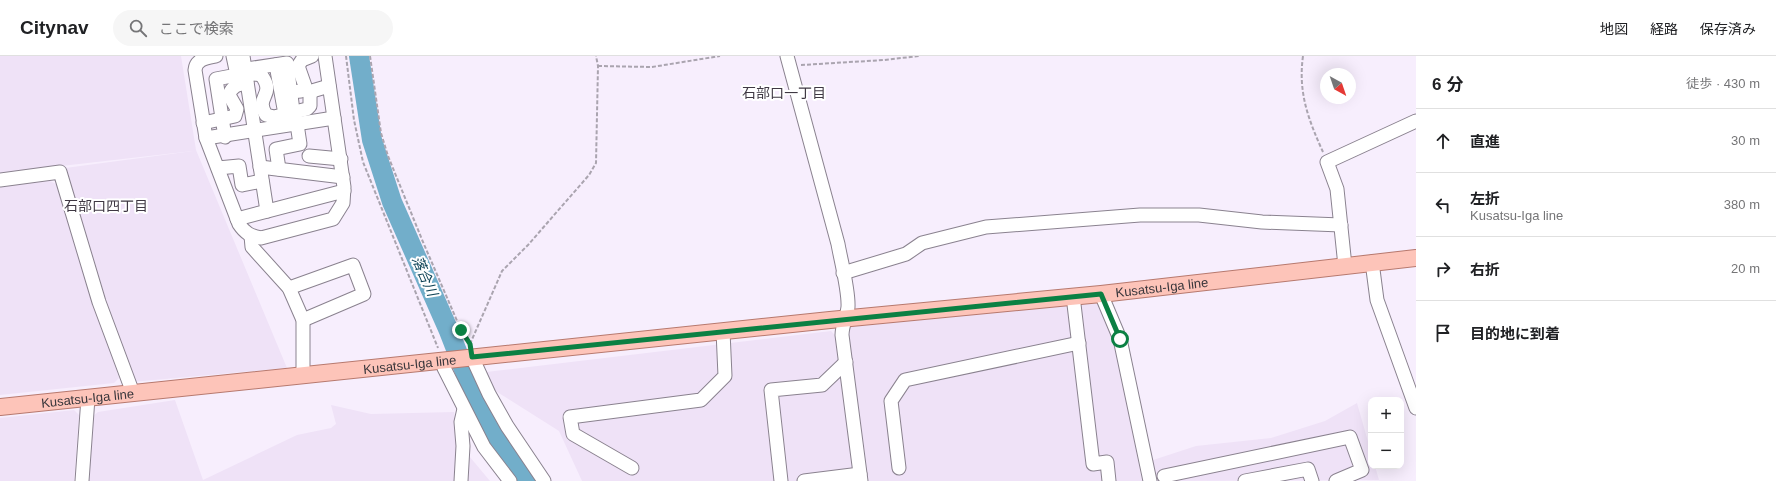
<!DOCTYPE html>
<html lang="ja">
<meta charset="utf-8">
<style>
body{margin:0;font-family:Arial,"Noto Sans JP",sans-serif;background:#f6f6f6;color:#202124}
.controls{position:absolute;right:12px;bottom:12px;display:grid;overflow:hidden;border-radius:8px;box-shadow:0 4px 16px #0002}
.controls button{width:36px;height:36px;display:grid;place-items:center;padding:0;border:0;border-bottom:1px solid #e0e0e0;background:#fff;color:#202124;font:20px sans-serif}
.compass{position:absolute;left:1320px;top:12px;width:36px;height:36px;border-radius:50%;background:#fff;box-shadow:0 4px 16px #0002;rotate:140deg}
.stop{position:absolute;width:12px;height:12px;margin:-9px;border:3px solid #0b8043;border-radius:50%;background:#fff}
.stop.end{background:#0b8043;border-color:#fff;box-shadow:0 1px 4px #0008}
.list{margin:0;padding:0;list-style:none}
h2{display:flex;justify-content:space-between;align-items:center;height:52px;margin:0;padding:0 16px;font-size:17px}
h2 small{font-size:13px;font-weight:400;color:#757577}
.list li{display:grid;grid-template-columns:26px 1fr auto;gap:12px;align-items:center;box-sizing:border-box;height:64px;padding:0 16px;border-top:1px solid #e0e0e0}
.list b{display:block;font-size:15px;white-space:nowrap}
.list p{margin:0;font-size:13px;white-space:nowrap;color:#757577}
.list em{font-size:13px;font-style:normal;color:#757577}
.icon{flex:none;width:22px;height:22px;fill:none;stroke:currentColor;stroke-width:2;stroke-linecap:round;stroke-linejoin:round}
.map{position:relative;flex:none;width:1416px;height:425px;overflow:hidden}
header{display:flex;align-items:center;gap:24px;box-sizing:border-box;height:56px;padding:0 20px;background:#fff;border-bottom:1px solid #e0e0e0}
header strong{font-size:19px}
nav{display:flex;gap:22px;margin-inline-start:auto;font-size:14px}
.search{width:280px;height:36px;background:#f6f6f6;display:flex;align-items:center;gap:10px;box-sizing:border-box;padding:0 14px;border-radius:22px;color:#757577;font-size:15px}
main{display:flex}
aside{flex:1;background:#fff}
.map>svg:first-child{display:block}
</style>
<header>
<strong>Citynav</strong>
<div class="search"><svg class="icon" aria-label="search" viewBox="0 0 24 24"><circle cx="10" cy="10" r="6"/><path d="M15 15l6 6"/></svg>ここで検索</div>
<nav><a>地図</a><a>経路</a><a>保存済み</a></nav>
</header>
<main>
<div class="map">
<svg width="1416" height="425" viewBox="0 0 1416 425">
<rect width="100%" height="100%" fill="#f7eefd"/>
<g fill="#efe2f7">
<path d="M 0,0 L 181,0 L 196,94 L 287,312 L 132,326 L 65,112 L 193,95 L 0,117 Z"/>
<path d="M 50,125 L 58,129 L 119,322 L 114,327 L 0,339 L 0,131 Z"/>
<path d="M 1099,246 L 1116,290 L 1142,425 L 869,425 L 848,279 L 849,271 Z"/>
<path d="M 831,275 L 836,280 L 855,425 L 582,425 L 559,375 L 494,334 L 486,316 Z"/>
<path d="M 175,344 L 203,424 L 297,379 L 331,372 L 336,368 L 331,349 L 371,358 L 454,356 L 458,389 L 456,425 L 88,425 L 92,361 L 98,356 Z"/>
<path d="M 1357,347 L 1371,396 L 1371,410 L 1375,410 L 1379,424 L 1154,425 L 1150,405 L 1196,390 L 1271,382 L 1325,365 Z"/>
<path d="M 74,354 L 79,359 L 74,425 L 0,425 L 0,362 Z"/>
<path d="M 469,400 L 490,425 L 468,425 Z"/>
</g>
<g fill="none" stroke-linecap="round" stroke-linejoin="round">
<path stroke="#72aeca" stroke-width="20" d="M 359,0 L 372,84 L 392,146 L 449,275 L 483,362 L 527,425"/>
<defs>
<g id="minor">
<path d="M 216,0 C 206,2 196,3 195,14 L 206,82 L 239,168 C 245,177 250,180 261,182 L 333,163 L 343,147 L 344,131 L 325,0"/>
<path d="M 243,0 L 267,155"/>
<path d="M 787,0 L 838,188 C 841,205 849,235 848,251 C 847,261 842,269 842,279 L 861,425"/>
<path d="M 276,9 L 285,58"/>
<path d="M 247,13 L 287,7 L 294,63"/>
<path d="M 246,19 L 257,18 L 262,20 C 276,40 254,40 266,59 L 274,61 L 307,53 L 310,50 L 310,40 L 312,35 L 329,30"/>
<path d="M 290,36 L 301,35 L 305,30 L 298,10 L 302,4 L 312,0"/>
<path d="M 203,67 L 235,60 L 237,53 L 229,39 C 232,30 238,28 247,27"/>
<path d="M 225,81 L 216,23 L 237,19 L 233,0"/>
<path d="M 206,82 L 334,62"/>
<path d="M 309,100 L 341,103"/>
<path d="M 260,111 L 343,121"/>
<path d="M 218,112 L 239,110 L 242,129 L 262,125"/>
<path d="M 279,113 L 276,93 L 300,88 L 297,68"/>
<path d="M 0,124 L 60,116 L 99,246 L 133,337"/>
<path d="M 237,163 L 344,135"/>
<path d="M 251,180 L 252,191 L 289,232 L 303,264 L 303,319"/>
<path d="M 1372,206 L 1377,244 L 1416,352"/>
<path d="M 1345,210 L 1337,133 L 1327,106 L 1416,65"/>
<path d="M 843,217 L 906,198 L 922,187 L 986,171 L 1140,159 L 1199,159 L 1262,166 L 1341,169"/>
<path d="M 289,232 L 353,209 L 364,238 L 303,264"/>
<path d="M 1101,238 L 1120,283 L 1150,425"/>
<path d="M 1073,240 L 1093,408 L 1107,406 L 1109,425"/>
<path d="M 472,301 L 489,338 L 507,370 L 544,425"/>
<path d="M 443,304 L 444,312 L 484,391 L 510,425"/>
<path d="M 632,412 L 573,378 L 570,361 L 701,344 L 725,320 L 723,275"/>
<path d="M 899,412 L 891,345 L 905,324 L 1079,287"/>
<path d="M 1164,420 L 1350,381 L 1362,414 L 1336,425"/>
<path d="M 82,425 L 88,342"/>
<path d="M 461,425 L 463,390 L 461,366 L 464,353"/>
<path d="M 781,425 L 771,334 L 822,329 L 846,306"/>
<path d="M 804,425 L 860,418"/>
<path d="M 1245,425 L 1308,413 L 1312,425"/>
</g>
<g id="major">
<path id="s1" d="M 0,351 L 830,264 L 1101,238 L 1416,202"/>
</g>
</defs>
<use href="#minor" stroke="#8a828f" stroke-width="15"/>
<use href="#major" stroke="#b7796e" stroke-width="18"/>
<g stroke="#aaa4af" stroke-width="2" stroke-dasharray="4 2" stroke-linecap="butt">
<path d="M 346,0 L 354,64 L 363,106 L 438,292"/>
<path d="M 370,0 L 381,77 L 388,100 L 423,186 L 461,274 L 470,288"/>
<path d="M 1303,0 C 1298,36 1308,63 1323,96"/>
<path d="M 801,9 L 884,4 L 919,0"/>
<path d="M 598,10 L 652,11 L 720,0"/>
<path d="M 470,288 L 502,215 L 528,189 L 589,119 L 596,107 L 598,10 L 596,0"/>
</g>
<use href="#minor" stroke="#fff" stroke-width="13"/>
<use href="#major" stroke="#fdc4b9" stroke-width="16"/>
</g>
<g fill="none" stroke-linecap="round" stroke-linejoin="round">
<path stroke="#0b8043" stroke-width="5" d="M 461,274 L 470,288 L 472,301 L 1101,238 L 1120,283"/>
</g>
<g text-anchor="middle" dominant-baseline="central" stroke-width="4" stroke-linejoin="round" paint-order="stroke">
<g font-size="13" fill="#39363b" stroke="#fff">
<text stroke="none"><textPath href="#s1" startOffset="1168">Kusatsu-Iga line</textPath></text>
<text stroke="none"><textPath href="#s1" startOffset="412">Kusatsu-Iga line</textPath></text>
<text stroke="none"><textPath href="#s1" startOffset="88">Kusatsu-Iga line</textPath></text>
</g>
<g font-size="14" fill="#3f3843" stroke="#fff">
<text x="784" y="37">石部口一丁目</text>
<text x="106" y="150">石部口四丁目</text>
</g>
<g font-size="14" font-style="italic" fill="#0f4457" stroke="#fff">
<text transform="translate(425 220) rotate(66)">落合川</text>
</g>
</g>
</svg>
<div class="controls">
<button>+</button>
<button>−</button>
</div>
<svg class="compass" viewBox="-18 -18 36 36"><path d="M0-13l5 13h-10z" fill="#e53935"/><path d="M0 13l5-13h-10z" fill="#757577"/></svg>
<div class="stop" style="left:1120px;top:283px"></div>
<div class="stop end" style="left:461px;top:274px"></div>
</div>
<aside>
<h2>6 分<small>徒歩 · 430 m</small></h2>
<ul class="list">
<li><svg class="icon" aria-label="ahead" viewBox="0 0 24 24"><path d="M12 20V5M6 11l6-6 6 6"/></svg><div><b>直進</b></div><em>30 m</em></li>
<li><svg class="icon" aria-label="left" viewBox="0 0 24 24"><path d="M17 20v-9H6M10 6l-5 5 5 5"/></svg><div><b>左折</b><p>Kusatsu-Iga line</p></div><em>380 m</em></li>
<li><svg class="icon" aria-label="right" viewBox="0 0 24 24"><path d="M7 20v-9h11M14 6l5 5-5 5"/></svg><div><b>右折</b></div><em>20 m</em></li>
<li><svg class="icon" aria-label="arrive" viewBox="0 0 24 24"><path d="M6 21V4h12l-3 4 3 4H6"/></svg><div><b>目的地に到着</b></div></li>
</ul>
</aside>
</main>
